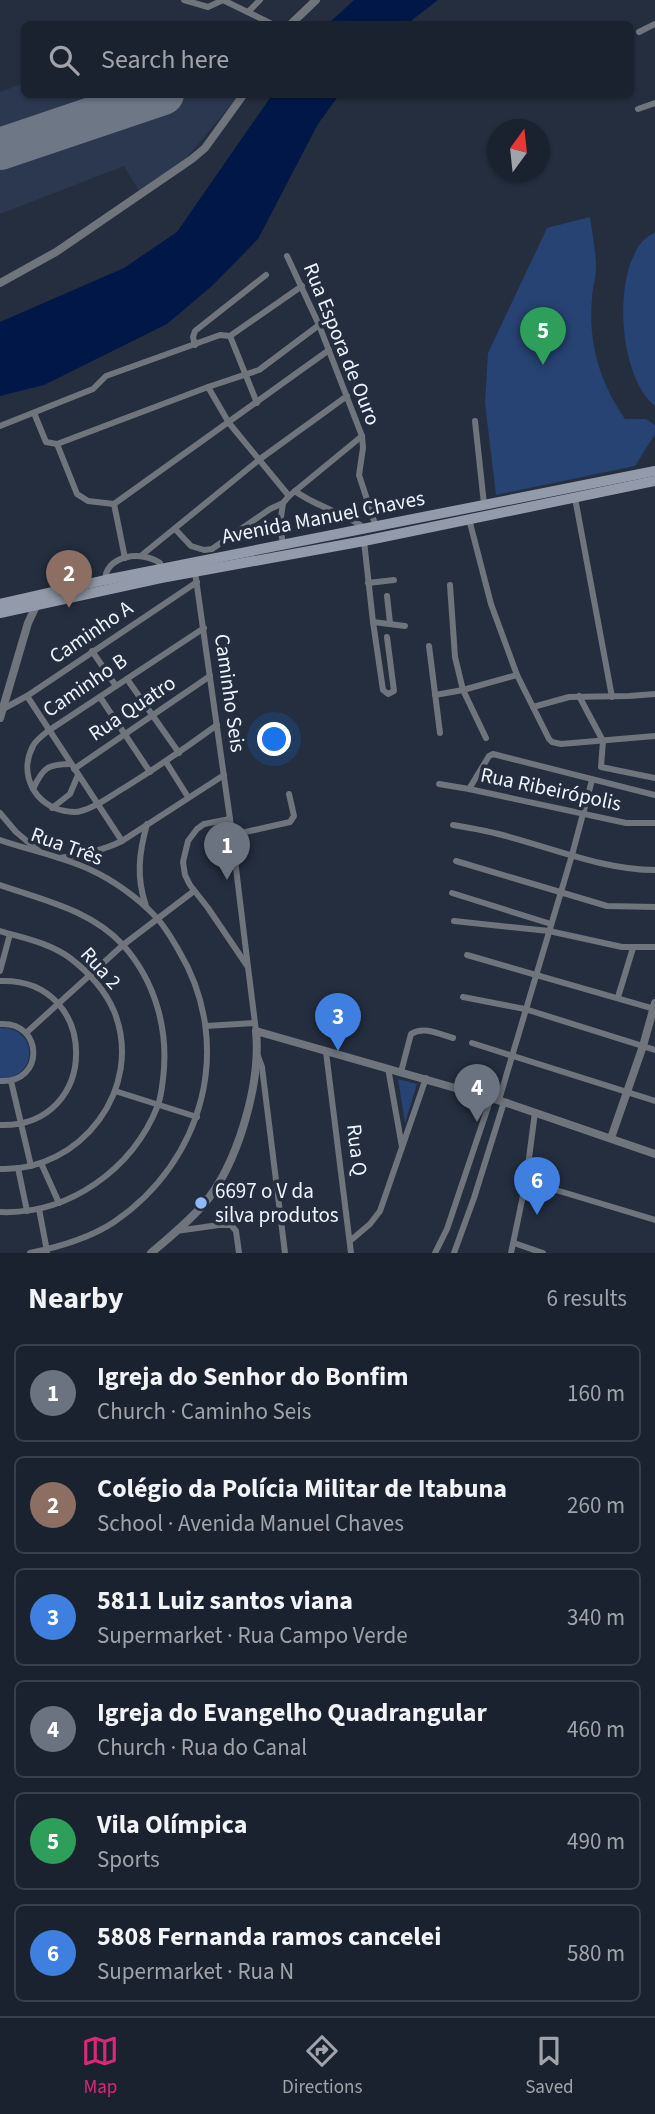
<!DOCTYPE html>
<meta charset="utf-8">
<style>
body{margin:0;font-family:"Source Sans 3",sans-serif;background:#282f3b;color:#f1f3f6}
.compass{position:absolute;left:487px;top:119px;width:63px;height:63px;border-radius:50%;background:#1b222f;box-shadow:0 2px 5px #0004;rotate:15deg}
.you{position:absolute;left:275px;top:740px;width:24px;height:24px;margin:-18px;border:5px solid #fff;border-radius:50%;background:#1a73e8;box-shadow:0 0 0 10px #1a73e833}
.badge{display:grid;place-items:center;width:46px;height:46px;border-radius:50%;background:#db2777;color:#fff;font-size:23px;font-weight:700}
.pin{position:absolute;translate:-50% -58px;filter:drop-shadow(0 2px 4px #0008)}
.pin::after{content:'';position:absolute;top:37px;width:24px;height:21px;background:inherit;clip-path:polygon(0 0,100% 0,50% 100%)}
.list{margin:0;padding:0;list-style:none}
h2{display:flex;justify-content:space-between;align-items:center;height:91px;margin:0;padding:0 28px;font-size:30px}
h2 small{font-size:23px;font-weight:400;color:#a0a4aa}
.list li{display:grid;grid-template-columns:46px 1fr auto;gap:21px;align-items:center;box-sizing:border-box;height:98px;margin:0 14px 14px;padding:0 14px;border:2px solid #393f4b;border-radius:10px}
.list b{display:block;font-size:26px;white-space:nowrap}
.list p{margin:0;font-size:23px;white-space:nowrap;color:#a0a4aa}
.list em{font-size:23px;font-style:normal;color:#a0a4aa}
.icon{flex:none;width:38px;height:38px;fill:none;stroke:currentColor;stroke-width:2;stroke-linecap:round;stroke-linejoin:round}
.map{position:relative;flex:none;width:655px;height:1253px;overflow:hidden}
.search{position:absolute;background:#1b222f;box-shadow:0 2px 5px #0004;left:21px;right:21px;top:21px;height:77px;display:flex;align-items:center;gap:18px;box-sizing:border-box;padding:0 24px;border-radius:10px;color:#a0a4aa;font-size:26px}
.sheet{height:763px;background:#1b222f}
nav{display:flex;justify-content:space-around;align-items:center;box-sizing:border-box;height:98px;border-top:2px solid #393f4b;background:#1b222f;font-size:19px;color:#a0a4aa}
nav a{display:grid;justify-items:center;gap:4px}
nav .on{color:#db2777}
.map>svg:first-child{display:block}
</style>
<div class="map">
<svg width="655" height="1253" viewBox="0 0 655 1253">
<rect width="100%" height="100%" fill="#242e3f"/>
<path fill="#2b384f" d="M 24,83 L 24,94 L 239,95 L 184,161 L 139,191 L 124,166 L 0,214 L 0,92 Z"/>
<g fill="#274373">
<path d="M 590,217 C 592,233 596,251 596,267 C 596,278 592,289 592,299 C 588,343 600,383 625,419 L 646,419 L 655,425 L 655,434 L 635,466 L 496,495 L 485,403 L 488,353 L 547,228 Z"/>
<path d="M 655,232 L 655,406 C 619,377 612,278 642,242 C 645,238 651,235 655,232 Z"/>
<path d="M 0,1028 C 39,1026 39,1080 0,1078 Z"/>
<path d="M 398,1079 L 417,1084 L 405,1123 Z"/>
</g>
<g fill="#001748">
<path d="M 354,0 L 438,0 L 407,24 L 328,24 Z"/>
<path d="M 272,95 L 339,95 L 318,124 L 258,239 L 213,285 L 167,324 L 44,385 L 0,396 L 0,322 L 124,268 L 177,232 Z"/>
</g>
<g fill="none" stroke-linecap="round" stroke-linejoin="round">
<path stroke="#6e7785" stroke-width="42" d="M 0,149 L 163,94"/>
<g stroke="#6f747d" stroke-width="6">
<path d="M 184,0 L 208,7 L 223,0"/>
<path d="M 223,0 L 272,24"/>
<path d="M 248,12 L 260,0"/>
<path d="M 639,32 L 655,24"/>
<path d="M 638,109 L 655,103"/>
<path d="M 287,256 L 319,325 L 362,436 L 363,448 L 359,475 L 376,527"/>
<path d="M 230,336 L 302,286"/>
<path d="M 230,336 L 257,403"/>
<path d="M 195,345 L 193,337 L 195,331 L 266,275"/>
<path d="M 208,387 L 229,423 L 289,496"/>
<path d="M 34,413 L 46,442 L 57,444 L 77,494 L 88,501 L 114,504 L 329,350"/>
<path d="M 475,421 L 484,504"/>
<path d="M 0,426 L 93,389 L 106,376 L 220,335 L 230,336"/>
<path d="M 57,444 L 208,387 L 259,370 L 319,325"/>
<path d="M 295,491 C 316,507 344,512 366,529"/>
<path d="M 575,498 L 612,697"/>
<path d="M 114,504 L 125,558"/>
<path d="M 469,519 L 491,604 L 517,675 L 549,739 L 552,742 L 561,744 L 655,736"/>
<path d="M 175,529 L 191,546 L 204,550 L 212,549 L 270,509 L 283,503 L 289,496 L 362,436"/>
<path d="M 364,541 L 373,622 L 383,690 L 388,694 L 394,691 L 387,637"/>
<path d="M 283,545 L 280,524 L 283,503"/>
<path d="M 142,555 L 260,459 L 347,396"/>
<path d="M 195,572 L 230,819 L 248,967"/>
<path d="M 105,582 C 104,555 142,550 160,563 L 162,571"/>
<path d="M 368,583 L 394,580"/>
<path d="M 450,585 L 455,657 L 463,690 L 486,738"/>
<path d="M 387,596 L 390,623"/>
<path d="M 373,622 L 405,626"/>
<path d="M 204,628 L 48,731 C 43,735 36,740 33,746 C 18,774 35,806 65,811 C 71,812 76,813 81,811 C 97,807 110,796 124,788 C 156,768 187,747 217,725"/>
<path d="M 429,646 L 440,733"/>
<path d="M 92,651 L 116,686"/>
<path d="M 127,679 L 179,753"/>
<path d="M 435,695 L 463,690 L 517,675"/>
<path d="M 27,696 L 122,841"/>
<path d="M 579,696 L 603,741 L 601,767 L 655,778"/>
<path d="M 100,697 L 150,772"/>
<path d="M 533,707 L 569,697 L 629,696 L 655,694"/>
<path d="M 3,709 L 27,696 L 197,582"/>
<path d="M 166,762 L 188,797"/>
<path d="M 74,769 L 210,676"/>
<path d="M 439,784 L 469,789 L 626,823 L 655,823"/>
<path d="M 33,789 C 43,768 47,764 71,764"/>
<path d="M 469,789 L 489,756 L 493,754 L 655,795"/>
<path d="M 52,808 L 70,794 L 78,775"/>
<path d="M 0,813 L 16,832 L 39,851"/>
<path d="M 230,819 L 204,824 L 197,829 L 188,841 L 183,862 L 185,875 L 190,885 L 208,908 L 248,967 L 256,1031"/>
<path d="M 453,825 C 471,828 489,831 506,836 C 555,849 605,870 655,870"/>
<path d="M 232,835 L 290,822 L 294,816 L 289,794"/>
<path d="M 0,840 C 29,850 64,857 91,870 C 113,880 138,898 155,916 C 165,926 172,939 179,951 C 235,1045 204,1161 114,1222 C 90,1238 59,1247 30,1253"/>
<path d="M 59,858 C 82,855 102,851 122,841 L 224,775"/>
<path d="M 456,861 L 607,906 L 655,907"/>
<path d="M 0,885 C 43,900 91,910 123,945 C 156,982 169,1031 163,1079 C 162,1087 161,1097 158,1105 C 133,1169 69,1215 0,1212"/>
<path d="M 452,893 L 551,924"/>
<path d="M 146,906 C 136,877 139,853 147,824"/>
<path d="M 454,921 L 549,931 L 622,947 L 655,947"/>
<path d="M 0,931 C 23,938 50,943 70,958 C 87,971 105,990 114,1011 C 145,1088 81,1172 0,1169"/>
<path d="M 467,955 L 655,1009"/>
<path d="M 0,971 L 10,934"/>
<path d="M 0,981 C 101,977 102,1128 0,1125"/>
<path d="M 463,997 L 525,1009 L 655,1050"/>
<path d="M 618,997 L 633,948"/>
<path d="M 0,1024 C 44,1021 45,1084 0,1081"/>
<path d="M 206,1026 L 254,1023"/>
<path d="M 26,1033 L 123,945 L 194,891"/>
<path d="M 472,1043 L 655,1101"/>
<path d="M 326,1052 L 351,1253"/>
<path d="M 258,1056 L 262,1067 L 285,1253"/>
<path d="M 388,1068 L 402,1147"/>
<path d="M 401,1072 L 411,1034 C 424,1026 439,1034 453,1038"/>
<path d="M 11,1081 L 31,1166"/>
<path d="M 115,1091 L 197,1117"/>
<path d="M 499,1100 L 572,855 L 592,780"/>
<path d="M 41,1163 L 59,1203"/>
<path d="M 18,1168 L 27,1211"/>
<path d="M 526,1181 L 655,1220"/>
<path d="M 39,1209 L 47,1251"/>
<path d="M 176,1231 L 219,1225 L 231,1225 L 236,1231 L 239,1253"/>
<path d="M 350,1241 L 370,1224 L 380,1211 L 426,1078"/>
<path d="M 514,1243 L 543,1253"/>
<path d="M 435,1253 L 447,1229 L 491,1098"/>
<path d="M 454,1253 L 474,1198 L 504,1102"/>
<path d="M 511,1253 L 526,1181 L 535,1112"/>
</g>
<g stroke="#6f747d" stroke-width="8">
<path d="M 291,24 L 316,0"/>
<path d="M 0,283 L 56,252 L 192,159 L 205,148 L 244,94"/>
<path d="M 0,718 L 28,623 L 36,606"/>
<path d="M 611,1138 L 643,1046 L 655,1003"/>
<path d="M 151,1253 C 169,1238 188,1222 203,1205 C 238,1165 261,1083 256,1031 L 504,1102 L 655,1154"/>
</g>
<g stroke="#939baa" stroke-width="10">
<path d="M 0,604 L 105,580 L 655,471"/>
<path d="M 0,613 L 161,578 L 364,541 L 655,481"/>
</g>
</g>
<circle fill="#90b8fd" stroke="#242e3f" stroke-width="2.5" cx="201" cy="1203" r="7"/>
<g text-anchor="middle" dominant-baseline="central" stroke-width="7" stroke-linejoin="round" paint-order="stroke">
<g font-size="21" fill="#eef4fd" stroke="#242e3f">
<text transform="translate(342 344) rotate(68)">Rua Espora de Ouro</text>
<text transform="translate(323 517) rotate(-11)">Avenida Manuel Chaves</text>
<text transform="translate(91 632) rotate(-34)">Caminho A</text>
<text transform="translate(85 685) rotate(-34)">Caminho B</text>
<text transform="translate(230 693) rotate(82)">Caminho Seis</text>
<text transform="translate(132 708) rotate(-34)">Rua Quatro</text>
<text transform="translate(551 789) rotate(12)">Rua Ribeirópolis</text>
<text transform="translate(67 846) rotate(20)">Rua Três</text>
<text transform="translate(101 968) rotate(48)">Rua 2</text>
<text transform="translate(357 1150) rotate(83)">Rua Q</text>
</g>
<g font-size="21" fill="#eef4fd" stroke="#242e3f" text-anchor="start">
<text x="215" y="1191">6697 o V da<tspan x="215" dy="24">silva produtos</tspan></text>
</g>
</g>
</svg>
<svg class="compass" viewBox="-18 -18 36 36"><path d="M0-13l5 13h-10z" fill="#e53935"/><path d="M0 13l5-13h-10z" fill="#a0a4aa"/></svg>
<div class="you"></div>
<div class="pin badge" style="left:227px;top:880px;background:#6b7280">1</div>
<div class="pin badge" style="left:69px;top:608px;background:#8d6e63">2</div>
<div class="pin badge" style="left:338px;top:1051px;background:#3f7fe0">3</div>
<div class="pin badge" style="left:477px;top:1122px;background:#6b7280">4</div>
<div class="pin badge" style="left:543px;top:365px;background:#2e9e5b">5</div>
<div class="pin badge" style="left:537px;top:1215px;background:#3f7fe0">6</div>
<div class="search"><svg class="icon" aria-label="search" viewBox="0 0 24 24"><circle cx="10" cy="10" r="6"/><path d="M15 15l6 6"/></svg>Search here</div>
</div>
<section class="sheet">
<h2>Nearby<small>6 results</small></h2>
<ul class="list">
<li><span class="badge" style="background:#6b7280">1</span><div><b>Igreja do Senhor do Bonfim</b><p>Church · Caminho Seis</p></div><em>160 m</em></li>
<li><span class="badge" style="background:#8d6e63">2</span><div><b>Colégio da Polícia Militar de Itabuna</b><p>School · Avenida Manuel Chaves</p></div><em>260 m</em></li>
<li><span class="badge" style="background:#3f7fe0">3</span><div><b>5811 Luiz santos viana</b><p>Supermarket · Rua Campo Verde</p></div><em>340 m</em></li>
<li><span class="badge" style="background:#6b7280">4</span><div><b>Igreja do Evangelho Quadrangular</b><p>Church · Rua do Canal</p></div><em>460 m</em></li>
<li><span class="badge" style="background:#2e9e5b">5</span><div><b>Vila Olímpica</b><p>Sports</p></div><em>490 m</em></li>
<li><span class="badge" style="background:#3f7fe0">6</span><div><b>5808 Fernanda ramos cancelei</b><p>Supermarket · Rua N</p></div><em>580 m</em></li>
</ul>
</section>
<nav>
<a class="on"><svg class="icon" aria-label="map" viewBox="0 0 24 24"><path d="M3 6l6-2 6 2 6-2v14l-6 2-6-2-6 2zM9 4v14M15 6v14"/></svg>Map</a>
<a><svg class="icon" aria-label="directions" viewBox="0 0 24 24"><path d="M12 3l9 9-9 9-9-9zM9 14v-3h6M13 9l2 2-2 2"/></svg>Directions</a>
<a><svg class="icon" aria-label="saved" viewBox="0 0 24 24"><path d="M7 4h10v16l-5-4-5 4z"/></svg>Saved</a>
</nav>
